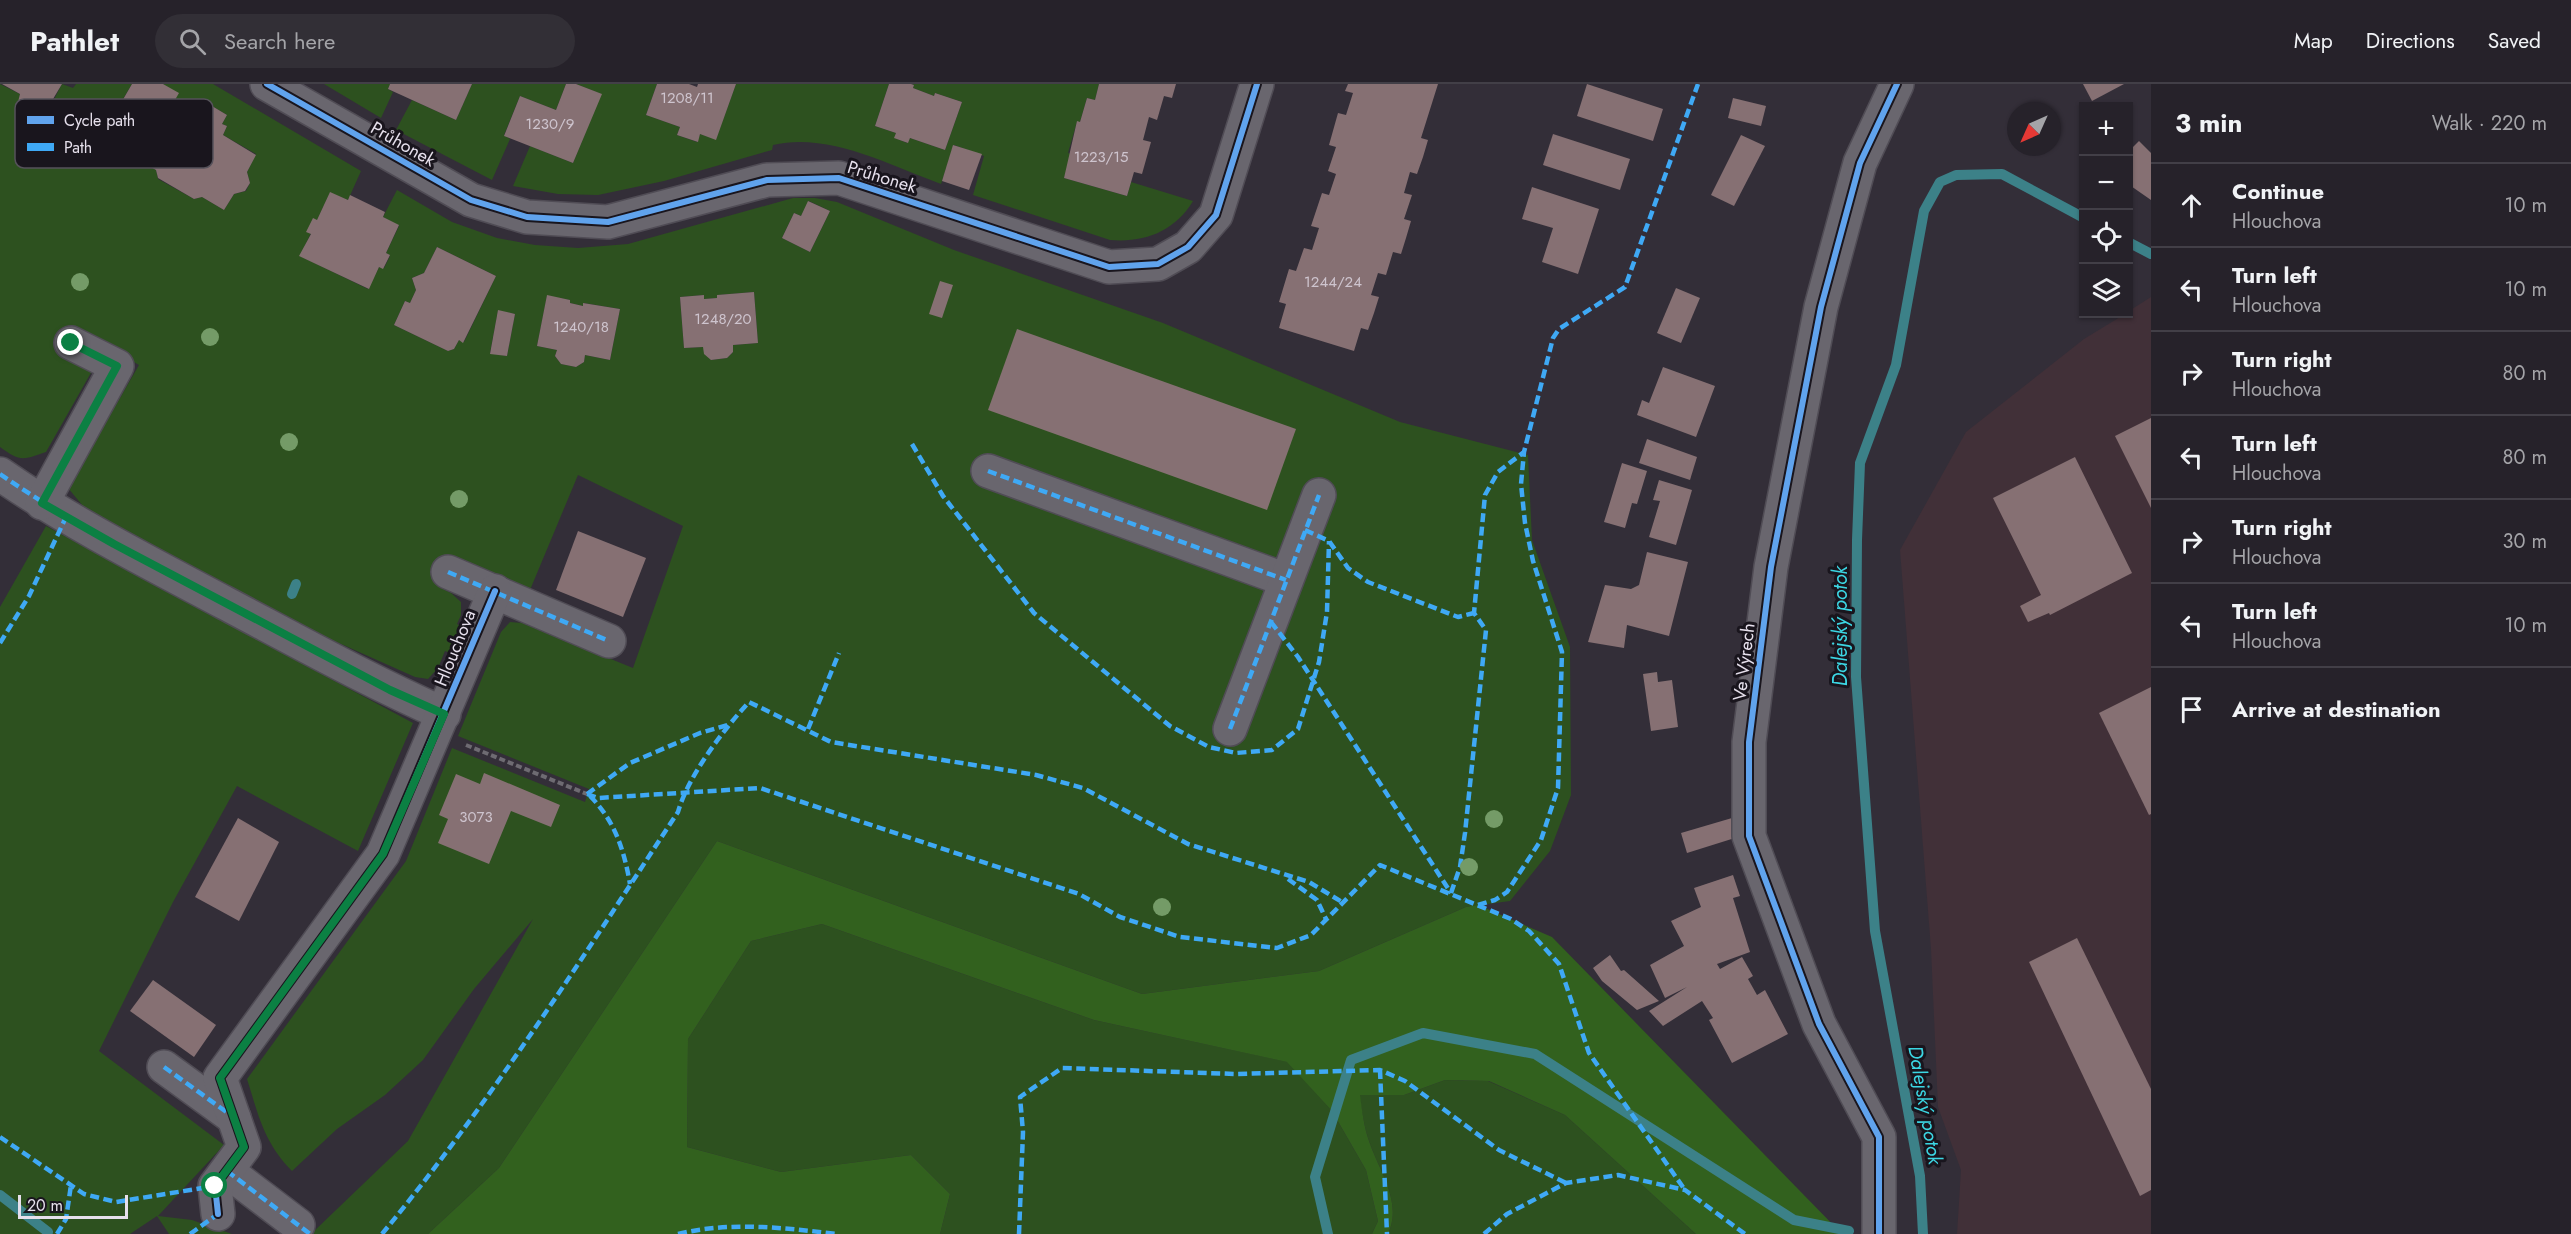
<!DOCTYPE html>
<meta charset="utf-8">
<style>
body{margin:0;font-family:Jost,sans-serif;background:#322f36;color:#f1f3f6}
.controls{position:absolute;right:18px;top:18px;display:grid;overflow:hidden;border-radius:0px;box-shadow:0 2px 4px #0004}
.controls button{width:54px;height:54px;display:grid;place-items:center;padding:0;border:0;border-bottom:2px solid #423f47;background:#26222a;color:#f1f3f6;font:30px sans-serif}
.compass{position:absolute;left:2007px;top:18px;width:54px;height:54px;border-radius:50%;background:#26222a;box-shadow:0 2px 4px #0004;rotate:225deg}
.scale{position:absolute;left:18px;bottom:15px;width:110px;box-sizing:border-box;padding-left:6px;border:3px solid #e6e0ec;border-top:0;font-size:16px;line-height:21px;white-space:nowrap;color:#e6e0ec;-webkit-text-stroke:4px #19151d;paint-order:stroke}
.stop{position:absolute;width:18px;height:18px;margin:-14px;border:4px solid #0b8043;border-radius:50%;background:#fff}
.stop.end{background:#0b8043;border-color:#fff;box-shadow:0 2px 6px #0008}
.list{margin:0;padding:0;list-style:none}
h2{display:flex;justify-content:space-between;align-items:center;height:78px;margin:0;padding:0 24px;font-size:26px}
h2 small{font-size:20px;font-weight:400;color:#a4a4a8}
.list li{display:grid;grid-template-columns:39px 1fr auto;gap:18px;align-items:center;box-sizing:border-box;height:84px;padding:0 24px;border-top:2px solid #423f47}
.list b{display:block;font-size:22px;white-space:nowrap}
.list p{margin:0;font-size:20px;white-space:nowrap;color:#a4a4a8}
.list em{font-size:20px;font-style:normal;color:#a4a4a8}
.icon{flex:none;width:33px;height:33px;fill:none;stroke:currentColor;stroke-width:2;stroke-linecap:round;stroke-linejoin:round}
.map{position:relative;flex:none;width:2151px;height:1150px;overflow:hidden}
header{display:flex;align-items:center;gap:36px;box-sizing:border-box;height:84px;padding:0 30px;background:#26222a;border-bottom:2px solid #423f47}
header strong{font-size:28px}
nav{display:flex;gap:33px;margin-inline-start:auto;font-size:21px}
.search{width:420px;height:54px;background:#322f36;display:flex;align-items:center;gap:15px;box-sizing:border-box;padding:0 21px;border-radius:33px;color:#a4a4a8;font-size:22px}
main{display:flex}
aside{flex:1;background:#26222a}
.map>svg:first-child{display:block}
</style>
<header>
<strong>Pathlet</strong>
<div class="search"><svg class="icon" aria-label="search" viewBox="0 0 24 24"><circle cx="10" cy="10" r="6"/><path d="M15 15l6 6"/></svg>Search here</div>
<nav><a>Map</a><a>Directions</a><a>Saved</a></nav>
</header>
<main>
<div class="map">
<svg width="2151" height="1150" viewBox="0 0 2151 1150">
<rect width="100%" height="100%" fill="#332e38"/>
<path fill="#413038" d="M 2151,213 L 2151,1150 L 1957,1150 L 1961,1086 L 1938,1023 L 1931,865 L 1900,466 L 1966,348 L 2084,255 L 2125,230 L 2128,230 L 2129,227 Z"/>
<g fill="#2d511f" fill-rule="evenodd">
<path d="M 0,0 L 20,10 C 15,24 31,44 44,29 C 52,22 57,9 62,0 L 73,4 L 76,0 L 132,0 L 114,30 L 149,51 L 136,75 L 156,86 L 158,95 L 194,115 L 202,113 L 224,126 L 234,110 L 246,107 L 250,99 L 247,88 L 256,70 L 223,51 L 227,42 L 222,40 L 227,31 L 212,22 L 207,30 L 202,28 L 197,36 L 172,21 L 163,0 L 213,0 L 361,87 L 348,116 L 330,109 L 300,172 L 368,205 L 379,183 L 384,184 L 390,172 L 386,169 L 399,142 L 383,133 L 397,106 L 452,138 L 497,154 L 535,161 L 578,164 L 628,160 L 793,114 L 815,114 L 837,118 L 954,166 L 1163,239 L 1400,338 L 1528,371 L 1532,456 L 1570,563 L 1571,711 L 1550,767 L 1510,817 L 1466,823 L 1319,887 L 1142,910 L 717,757 L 499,1084 L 428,1150 L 311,1150 L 408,1057 L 533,835 L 474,905 L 423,976 L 385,1011 L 337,1045 L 292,1087 C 264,1058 259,1033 247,995 L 406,777 L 452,664 L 585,718 L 589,705 L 458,652 L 501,548 L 510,538 L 522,539 L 633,584 L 683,442 L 578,391 L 530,506 L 449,473 L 437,502 L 451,509 L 461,518 L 461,531 L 457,540 L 461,542 L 450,569 L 445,567 L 438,584 L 428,595 L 415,593 L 312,547 L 105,437 L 83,422 L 68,404 L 139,281 L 76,244 L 92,287 L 46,368 C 23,376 20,378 0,363 ZM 809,117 L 830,127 L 810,168 L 782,154 L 794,129 L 801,132 ZM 437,163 L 496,192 L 464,258 L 459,256 L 454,265 L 448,267 L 394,241 L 405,217 L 410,219 L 416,206 L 412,194 L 424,189 ZM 754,208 L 758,259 L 733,261 L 733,268 L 727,274 L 711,276 L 703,263 L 684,264 L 680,213 L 704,211 L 704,215 L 717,214 L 718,211 ZM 547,212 L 570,216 L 570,219 L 583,222 L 584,219 L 620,225 L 610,276 L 585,271 L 584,278 L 576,283 L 561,280 L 555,272 L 557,266 L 537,262 ZM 498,227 L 515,230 L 507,272 L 490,269 Z"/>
<path d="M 324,0 L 390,0 L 388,5 L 393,8 L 381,34 Z"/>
<path d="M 472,0 L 566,0 L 556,26 L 520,12 L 504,51 L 510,55 L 492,96 L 396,46 L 412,16 L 456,36 Z"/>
<path d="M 576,0 L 657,0 L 646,31 L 680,43 L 677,51 L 697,58 L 700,50 L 716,55 L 736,0 L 889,0 L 875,42 L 896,49 L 895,54 L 907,59 L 910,54 L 945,66 L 962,18 L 935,9 L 934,12 L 913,4 L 914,1 L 911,0 L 1099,0 L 1095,16 L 1087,14 L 1080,38 L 1077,38 L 1068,69 L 1071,70 L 1064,94 L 1127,112 L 1131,98 L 1193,117 C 1175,147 1145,159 1110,156 L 973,111 L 984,72 L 954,61 L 941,100 C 889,81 829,48 773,61 L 772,66 L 664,97 L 598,111 L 558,110 L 513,102 L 530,62 L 573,79 L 601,10 Z"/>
<path d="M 46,442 L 413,639 L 358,767 L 237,702 L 173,818 L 99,967 L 224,1061 L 158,1132 L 192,1136 L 232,1150 L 169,1150 L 157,1132 L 130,1150 L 0,1150 L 0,523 Z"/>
<path d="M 822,840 L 1094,936 L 1288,978 L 1332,1027 L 1366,1086 L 1378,1137 L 1372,1150 L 940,1150 L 950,1110 L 911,1071 L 781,1088 L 687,1063 L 688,955 L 751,857 Z"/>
<path d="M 1445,996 L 1488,997 L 1565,1031 L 1696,1150 L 1388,1150 C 1403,1118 1379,1087 1369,1057 C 1364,1043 1362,1026 1359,1011 L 1404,1011 Z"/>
</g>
<path fill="#32611e" d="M 717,757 L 1142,910 L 1319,887 L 1466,823 L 1478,821 L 1552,853 L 1842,1150 L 1696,1150 L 1565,1031 L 1489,997 L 1445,996 L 1404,1011 L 1360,1011 C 1362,1026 1364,1043 1369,1057 C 1379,1087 1403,1118 1388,1150 L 1372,1150 L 1378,1137 L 1366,1086 L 1332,1027 L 1287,978 L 1094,936 L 822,840 L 751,857 L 688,955 L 687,1063 L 781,1088 L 911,1071 L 950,1110 L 940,1150 L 428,1150 L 499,1084 Z"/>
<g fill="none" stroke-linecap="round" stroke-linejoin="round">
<g stroke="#3c8188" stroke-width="10">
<path d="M 2128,158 L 2151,170"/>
<path d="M 292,510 L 296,500"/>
<path d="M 0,1111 L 48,1148"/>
<path d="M 1328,1150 L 1315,1093 L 1351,976 L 1423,949 L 1535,970 L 1794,1136 L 1849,1147"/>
<path d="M 1923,1150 L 1920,1092 L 1875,847 L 1856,593 L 1857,456 L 1860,379 L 1896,281 L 1924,127 L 1940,98 L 1956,91 L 2002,90 L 2084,134"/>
</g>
</g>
<g fill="#867073">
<path d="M 2,0 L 62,0 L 44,30 L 35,34 L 23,29 L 18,18 L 20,10 Z"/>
<path d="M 132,0 L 163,0 L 179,9 L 172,21 L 197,36 L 202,28 L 207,30 L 212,22 L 227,31 L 222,40 L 227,42 L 223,51 L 256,71 L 247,88 L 250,99 L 245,107 L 234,110 L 224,126 L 202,113 L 194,115 L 158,94 L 156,86 L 136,75 L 149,51 L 114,31 Z"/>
<path d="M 390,0 L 472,0 L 456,36 L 388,5 Z"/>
<path d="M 566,0 L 576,0 L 602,10 L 573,79 L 504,52 L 520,12 L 556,26 Z"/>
<path d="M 657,0 L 689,0 L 697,3 L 698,0 L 736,0 L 716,56 L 700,50 L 698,58 L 677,51 L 680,43 L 646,31 Z"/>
<path d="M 889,0 L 911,0 L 914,1 L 913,4 L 934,12 L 935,9 L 962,18 L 945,66 L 910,54 L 908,59 L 894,54 L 896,49 L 875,42 Z"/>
<path d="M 1099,0 L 1176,0 L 1172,14 L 1164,12 L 1157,36 L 1149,33 L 1143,56 L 1151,58 L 1142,90 L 1134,88 L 1127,112 L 1064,94 L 1077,37 L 1080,38 L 1087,14 L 1095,16 Z"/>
<path d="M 1348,0 L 1438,0 L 1421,54 L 1428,56 L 1423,73 L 1417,90 L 1410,88 L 1404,109 L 1412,111 L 1404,135 L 1411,137 L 1406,154 L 1401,170 L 1393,168 L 1386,191 L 1378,189 L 1371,211 L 1379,213 L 1374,229 L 1368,246 L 1361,244 L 1354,267 L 1279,244 L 1286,220 L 1279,218 L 1289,185 L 1296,187 L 1304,164 L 1312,166 L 1319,144 L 1311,142 L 1322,109 L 1329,111 L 1336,90 L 1328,87 L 1336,63 L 1329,61 L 1338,29 L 1346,31 L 1353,9 L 1345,7 Z"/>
<path d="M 1587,0 L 1663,25 L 1653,57 L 1577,32 Z"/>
<path d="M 2083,0 L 2124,0 L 2092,17 Z"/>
<path d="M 1733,14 L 1766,22 L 1761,42 L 1728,34 Z"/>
<path d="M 1553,50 L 1630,75 L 1620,106 L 1543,81 Z"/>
<path d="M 1741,51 L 1765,62 L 1734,122 L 1711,111 Z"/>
<path d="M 2139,57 L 2151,69 L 2151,116 L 2128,100 L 2128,68 Z"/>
<path d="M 953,61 L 982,70 L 969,106 L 942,97 Z"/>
<path d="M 1532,103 L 1599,125 L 1578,190 L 1542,178 L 1553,144 L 1522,135 Z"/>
<path d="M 330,108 L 348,116 L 350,111 L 385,128 L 383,133 L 399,141 L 386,169 L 390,171 L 383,185 L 379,183 L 369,205 L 299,172 L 311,150 L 306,148 L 313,134 L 317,136 Z"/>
<path d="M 808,117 L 830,127 L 810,168 L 782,154 L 794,129 L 801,132 Z"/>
<path d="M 437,163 L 496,192 L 463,259 L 459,256 L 454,265 L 448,267 L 394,241 L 405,217 L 410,219 L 416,206 L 412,194 L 424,189 Z"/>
<path d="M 940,197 L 953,201 L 942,234 L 929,230 Z"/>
<path d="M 1676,204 L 1700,214 L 1681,259 L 1657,249 Z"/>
<path d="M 754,208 L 758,259 L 733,261 L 733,268 L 727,274 L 711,276 L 704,270 L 703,263 L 684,264 L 680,213 L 704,211 L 704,215 L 717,214 L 717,211 Z"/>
<path d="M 547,211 L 570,216 L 570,219 L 583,222 L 583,219 L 620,225 L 610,276 L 585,271 L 584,278 L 576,283 L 561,280 L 555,272 L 557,266 L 537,262 Z"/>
<path d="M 498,226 L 515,230 L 507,272 L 490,270 Z"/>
<path d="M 1017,245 L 1296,345 L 1267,426 L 988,326 Z"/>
<path d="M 1663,283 L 1715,302 L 1696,353 L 1637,331 L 1642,316 L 1649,319 Z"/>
<path d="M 2151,334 L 2151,424 L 2115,352 Z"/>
<path d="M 1647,355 L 1697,373 L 1690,396 L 1639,379 Z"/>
<path d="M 2075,373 L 2132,489 L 2050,531 L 2049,529 L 2028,538 L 2020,522 L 2041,511 L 1993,414 Z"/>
<path d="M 1622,379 L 1647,387 L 1637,420 L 1632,419 L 1625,444 L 1604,438 Z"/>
<path d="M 1659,396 L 1692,406 L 1676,461 L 1649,453 L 1660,417 L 1653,416 Z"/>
<path d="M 578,447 L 646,474 L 623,533 L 556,506 Z"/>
<path d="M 1647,468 L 1688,478 L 1669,552 L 1627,541 L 1624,564 L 1588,558 L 1605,501 L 1631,505 L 1639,501 Z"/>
<path d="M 1657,588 L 1658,598 L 1672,596 L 1678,643 L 1651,647 L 1643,590 Z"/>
<path d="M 2151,603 L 2151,730 L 2149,731 L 2099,629 Z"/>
<path d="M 484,689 L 560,721 L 551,743 L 511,727 L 489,780 L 438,759 L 448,735 L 439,731 L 456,690 L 480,700 Z"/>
<path d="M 238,734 L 279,758 L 239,837 L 195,813 Z"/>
<path d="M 1732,734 L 1738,753 L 1687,769 L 1681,749 Z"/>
<path d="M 1733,791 L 1740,812 L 1733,814 L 1750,868 L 1717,880 L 1720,885 L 1742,873 L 1753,892 L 1748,895 L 1757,911 L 1765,906 L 1788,950 L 1732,979 L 1709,936 L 1713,934 L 1702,917 L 1663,942 L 1649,927 L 1687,903 L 1665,914 L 1650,881 L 1684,862 L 1671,837 L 1701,823 L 1694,804 Z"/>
<path d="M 2077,854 L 2151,1005 L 2151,1106 L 2140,1112 L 2029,878 Z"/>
<path d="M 1610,871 L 1621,887 L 1624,886 L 1659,917 L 1637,926 L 1602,897 L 1593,884 Z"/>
<path d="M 153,896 L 216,941 L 194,973 L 130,927 Z"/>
</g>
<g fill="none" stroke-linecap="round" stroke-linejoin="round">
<defs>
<g id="pedestrian">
<path d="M 988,387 L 1286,496"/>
<path d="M 1230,645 L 1319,411"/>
</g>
<g id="minor">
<path d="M 267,0 L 471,116 L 527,133 L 608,138 L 767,96 L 839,94 L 1109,183 L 1158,180 L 1188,163 L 1216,131 L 1257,0"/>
<path d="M 0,390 C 71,439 148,478 225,519 C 297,557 369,597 444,630"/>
<path d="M 42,419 L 117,282 L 71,259"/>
<path d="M 448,488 L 609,557"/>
<path d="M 164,983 L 234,1034"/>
<path d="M 227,1087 L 298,1141"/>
<path d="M 218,1130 L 215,1102 L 244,1063 L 220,994 L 383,770 L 495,507"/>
<path d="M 1879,1150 L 1879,1053 L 1819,940 L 1749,752 L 1749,658 L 1771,483 L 1821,223 L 1860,79 L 1897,0"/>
</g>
</defs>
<use href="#pedestrian" stroke="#504c55" stroke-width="36"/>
<use href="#minor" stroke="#504c55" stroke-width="36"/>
<path stroke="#6e6b72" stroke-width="4" stroke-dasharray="6 3" stroke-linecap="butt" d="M 466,661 L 587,710"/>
<use href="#pedestrian" stroke="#69666e" stroke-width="33"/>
<use href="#minor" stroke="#69666e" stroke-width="33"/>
<g stroke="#3fa9f5" stroke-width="4.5" stroke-dasharray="9 4.5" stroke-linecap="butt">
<path d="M 912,360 L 943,412 L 1034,529 L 1170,642 L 1209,663 L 1236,669 L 1272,666 L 1298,645 L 1319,578 L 1327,528 L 1329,457"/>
<path d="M 988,387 L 1286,496"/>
<path d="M 0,390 C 71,439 148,478 225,519 C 297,557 369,597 444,630"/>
<path d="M 42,419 L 117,282 L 71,259"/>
<path d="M 1305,446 L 1329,457 L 1348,484 L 1368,498 L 1458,533 L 1474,529"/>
<path d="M 448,488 L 609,557"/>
<path d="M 1271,538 L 1298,573 L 1451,809"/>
<path d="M 0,559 L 29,512 L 66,433"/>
<path d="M 808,645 L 839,569"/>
<path d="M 1230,645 L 1319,411"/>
<path d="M 587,710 L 598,714 L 760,704 L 1079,810 L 1120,833 L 1180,853 L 1277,864 L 1311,851 L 1380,781 L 1511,835 L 1529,847 L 1559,880 L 1589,969 L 1685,1106"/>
<path d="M 587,710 L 630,679 L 700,649 L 728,641"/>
<path d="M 590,712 C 615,737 624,766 630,800"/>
<path d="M 1288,795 L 1317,816 L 1326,835"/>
<path d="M 1451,809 L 1460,783 L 1465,749 L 1486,546 L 1474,529 L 1485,411 L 1498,388 L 1524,368"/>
<path d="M 1478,821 L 1495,816 L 1507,808 L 1541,756 L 1558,704 L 1562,568 L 1533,477 L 1525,439 L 1521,400 L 1524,368 L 1553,254 L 1559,245 L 1625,203 L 1698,0"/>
<path d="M 164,983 L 232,1032"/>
<path d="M 1380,986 L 1387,1150"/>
<path d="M 0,1053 L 84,1110 L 116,1118 L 215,1102"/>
<path d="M 227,1087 L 310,1150"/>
<path d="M 57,1150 L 66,1135 L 71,1101"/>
<path d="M 190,1150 L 218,1130 L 217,1126"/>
<path d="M 382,1150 C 491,1018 584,871 678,728 C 688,692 724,645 749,618 L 831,658 L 1036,691 L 1083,704 L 1188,760 L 1309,798 L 1342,818"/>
<path d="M 678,1150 C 732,1137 784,1144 838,1150"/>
<path d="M 1019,1150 L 1023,1048 L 1020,1013 L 1062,984 L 1236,990 L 1380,986 L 1405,997 L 1499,1066 L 1566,1099"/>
<path d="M 1484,1150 L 1507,1130 L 1566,1099 L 1618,1091 L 1685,1106 L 1745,1150"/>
</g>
<defs>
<g id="cycleway">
<path d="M 267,0 L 471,116 L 527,133 L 608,138 L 767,96 L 839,94 L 1109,183 L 1158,180 L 1188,163 L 1216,131 L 1257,0"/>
<path d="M 218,1130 L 215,1102 L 244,1063 L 220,994 L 383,770 L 495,507"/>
<path d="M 1879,1150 L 1879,1053 L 1819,940 L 1749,752 L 1749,658 L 1771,483 L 1821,223 L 1860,79 L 1897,0"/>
</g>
</defs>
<use href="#cycleway" stroke="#19151d" stroke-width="10"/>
<use href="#cycleway" stroke="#60a3ed" stroke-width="6"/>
</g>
<g fill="#749b67">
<circle cx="80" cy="198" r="9"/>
<circle cx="210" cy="253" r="9"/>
<circle cx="289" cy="358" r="9"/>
<circle cx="459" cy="415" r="9"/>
<circle cx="1494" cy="735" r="9"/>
<circle cx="1469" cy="783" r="9"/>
<circle cx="1162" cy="823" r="9"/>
</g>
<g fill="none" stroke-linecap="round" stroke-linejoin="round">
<path stroke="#0b8043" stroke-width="8" d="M 71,259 L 117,282 L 42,419 L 114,460 L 390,606 L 444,630 L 383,770 L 220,994 L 244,1063 L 215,1102"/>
</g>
<g text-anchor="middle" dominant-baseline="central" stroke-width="6" stroke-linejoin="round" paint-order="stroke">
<g font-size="15" fill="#cec4ce">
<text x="687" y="14">1208/11</text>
<text x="550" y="40">1230/9</text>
<text x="1101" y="73">1223/15</text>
<text x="1333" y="198">1244/24</text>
<text x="723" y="235">1248/20</text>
<text x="581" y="243">1240/18</text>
<text x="476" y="733">3073</text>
</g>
<g font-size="18" fill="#e6e0ec" stroke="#19151d">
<text transform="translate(403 60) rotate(30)">Průhonek</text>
<text transform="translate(882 93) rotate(17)">Průhonek</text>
<text transform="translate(455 564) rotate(-68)">Hlouchova</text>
<text transform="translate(1744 578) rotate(-83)">Ve Výrech</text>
</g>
<g font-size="20" font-style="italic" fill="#3cd6e3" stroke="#19151d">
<text transform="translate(1840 542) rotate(-90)">Dalejský potok</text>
<text transform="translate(1925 1021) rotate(80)">Dalejský potok</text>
</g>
</g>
<rect x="15" y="15" width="198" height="69" rx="9" fill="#19151d" stroke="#56525b" stroke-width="1.5"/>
<rect x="27" y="32" width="27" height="8" fill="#60a3ed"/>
<rect x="27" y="59" width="27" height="8" fill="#3fa9f5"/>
<g font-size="16" fill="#e6e0ec">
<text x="64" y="42">Cycle path</text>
<text x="64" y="69">Path</text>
</g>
</svg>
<div class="controls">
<button>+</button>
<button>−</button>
<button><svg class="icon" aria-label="locate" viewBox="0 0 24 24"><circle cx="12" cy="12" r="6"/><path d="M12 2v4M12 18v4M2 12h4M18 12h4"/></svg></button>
<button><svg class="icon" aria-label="layers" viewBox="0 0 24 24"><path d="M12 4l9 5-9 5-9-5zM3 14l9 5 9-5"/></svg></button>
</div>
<svg class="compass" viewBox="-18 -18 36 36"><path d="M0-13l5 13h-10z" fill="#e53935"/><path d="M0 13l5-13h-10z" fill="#a4a4a8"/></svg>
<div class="scale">20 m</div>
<div class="stop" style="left:215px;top:1102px"></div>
<div class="stop end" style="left:71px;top:259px"></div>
</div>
<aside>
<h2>3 min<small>Walk · 220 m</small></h2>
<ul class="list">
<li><svg class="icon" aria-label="ahead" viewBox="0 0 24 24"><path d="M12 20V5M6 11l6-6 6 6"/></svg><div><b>Continue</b><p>Hlouchova</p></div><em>10 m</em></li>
<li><svg class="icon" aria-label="left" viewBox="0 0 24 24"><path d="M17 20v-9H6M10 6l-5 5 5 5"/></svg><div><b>Turn left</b><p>Hlouchova</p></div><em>10 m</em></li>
<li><svg class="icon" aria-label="right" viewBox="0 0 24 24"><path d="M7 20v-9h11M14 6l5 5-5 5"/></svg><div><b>Turn right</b><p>Hlouchova</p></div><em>80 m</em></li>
<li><svg class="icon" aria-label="left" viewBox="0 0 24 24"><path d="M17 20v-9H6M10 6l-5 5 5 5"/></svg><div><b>Turn left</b><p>Hlouchova</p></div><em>80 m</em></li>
<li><svg class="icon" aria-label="right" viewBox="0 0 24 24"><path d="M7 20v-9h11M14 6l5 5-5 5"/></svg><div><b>Turn right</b><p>Hlouchova</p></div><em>30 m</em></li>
<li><svg class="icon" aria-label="left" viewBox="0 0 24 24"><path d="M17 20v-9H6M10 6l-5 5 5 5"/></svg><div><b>Turn left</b><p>Hlouchova</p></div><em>10 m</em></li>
<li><svg class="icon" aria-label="arrive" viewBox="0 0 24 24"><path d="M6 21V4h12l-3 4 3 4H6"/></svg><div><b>Arrive at destination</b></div></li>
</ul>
</aside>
</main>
